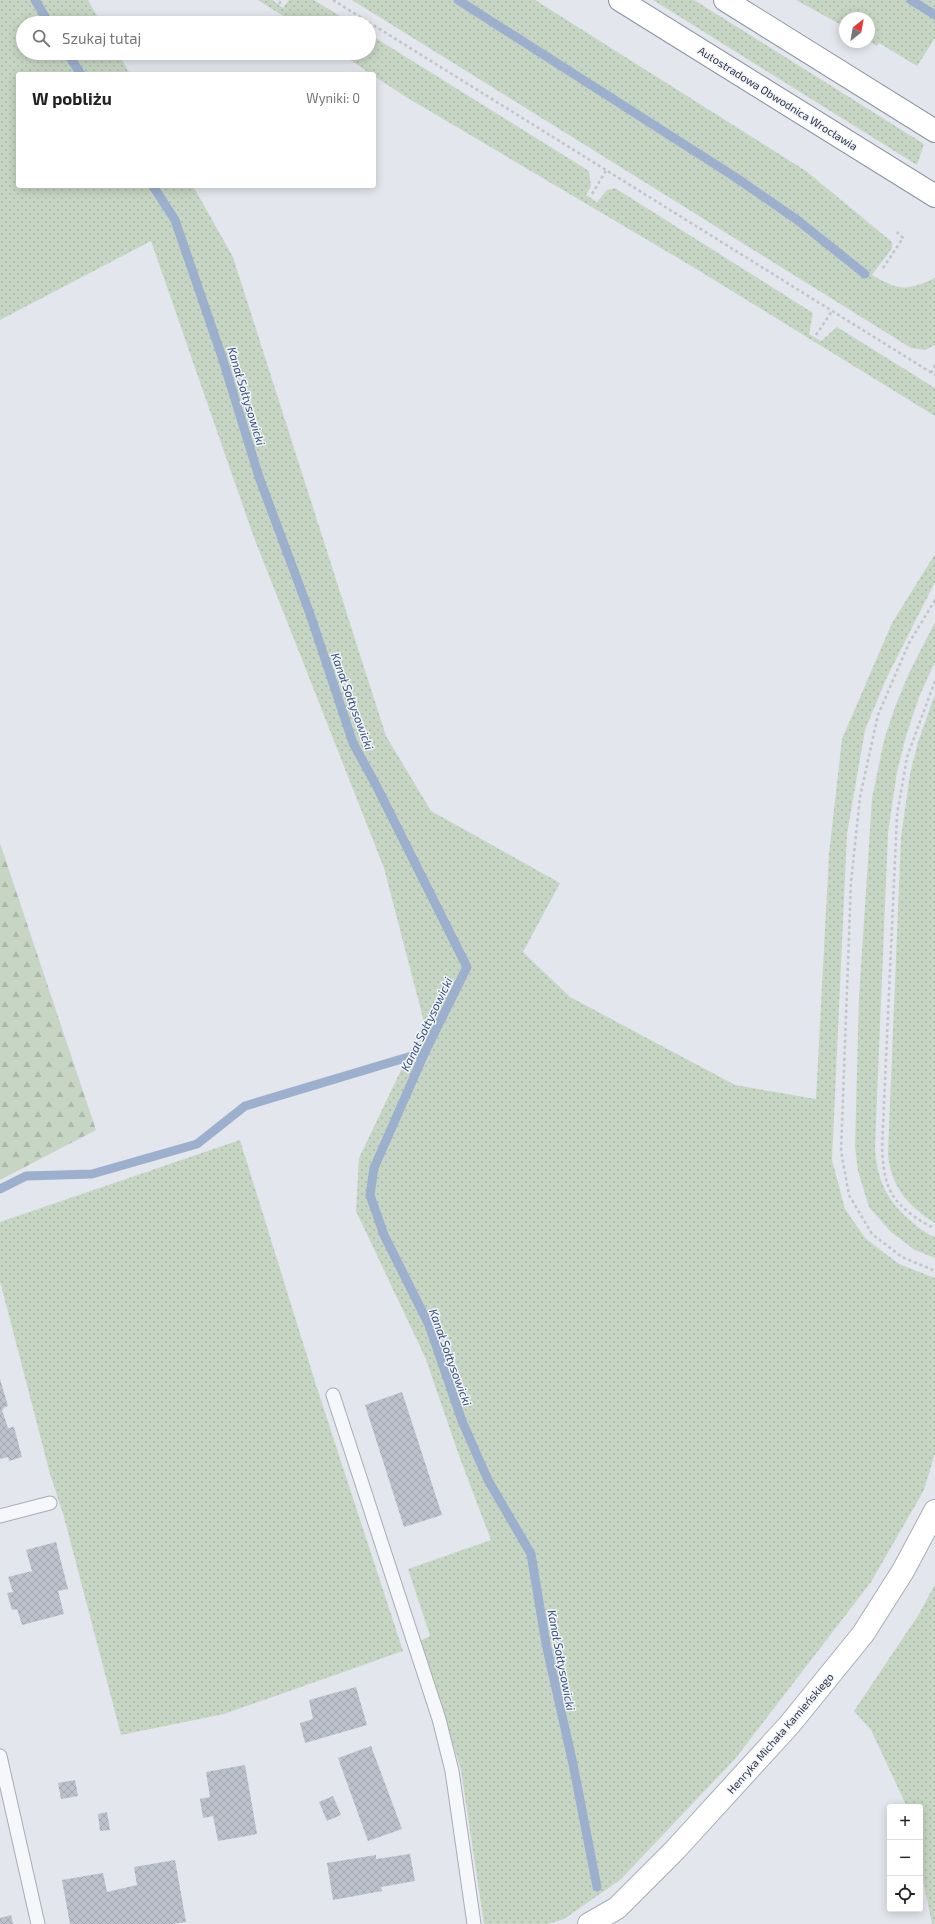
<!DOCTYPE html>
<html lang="pl">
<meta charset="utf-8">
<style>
body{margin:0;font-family:"Exo 2",sans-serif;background:#f2f2f2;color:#222}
.controls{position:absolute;right:12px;bottom:12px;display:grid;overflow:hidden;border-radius:4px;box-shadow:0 2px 10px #0003}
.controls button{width:36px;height:36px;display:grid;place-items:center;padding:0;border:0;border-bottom:1px solid #e0e0e0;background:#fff;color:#222;font:20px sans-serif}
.compass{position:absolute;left:839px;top:12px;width:36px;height:36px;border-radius:50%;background:#fff;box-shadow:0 2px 10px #0003;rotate:31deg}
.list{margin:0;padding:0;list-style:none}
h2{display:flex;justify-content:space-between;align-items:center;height:52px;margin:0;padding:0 16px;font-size:17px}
h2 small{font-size:13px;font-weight:400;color:#767676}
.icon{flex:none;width:22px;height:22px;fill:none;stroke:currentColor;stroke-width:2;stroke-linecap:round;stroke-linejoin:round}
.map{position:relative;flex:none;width:935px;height:1924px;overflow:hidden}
.search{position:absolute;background:#fff;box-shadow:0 2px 10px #0003;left:16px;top:16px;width:360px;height:44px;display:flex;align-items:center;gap:10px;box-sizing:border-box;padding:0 14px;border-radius:22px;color:#767676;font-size:15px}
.panel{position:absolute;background:#fff;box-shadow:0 2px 10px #0003;left:16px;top:72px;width:360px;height:116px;border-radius:4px}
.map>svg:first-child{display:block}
</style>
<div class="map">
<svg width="935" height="1924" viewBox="0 0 935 1924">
<defs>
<pattern id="grass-dots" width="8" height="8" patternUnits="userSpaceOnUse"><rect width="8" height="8" fill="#c7d6c4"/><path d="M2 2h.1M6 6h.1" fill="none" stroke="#abb8aa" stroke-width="1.8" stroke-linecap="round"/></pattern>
<pattern id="forest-firs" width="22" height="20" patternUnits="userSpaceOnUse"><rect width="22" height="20" fill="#c7d6c4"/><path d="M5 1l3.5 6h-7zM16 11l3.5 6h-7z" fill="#abb8aa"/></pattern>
<pattern id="building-cross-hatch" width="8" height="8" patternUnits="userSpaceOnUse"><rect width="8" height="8" fill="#bdc1cc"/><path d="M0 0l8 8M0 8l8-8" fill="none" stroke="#a2a6b1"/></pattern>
</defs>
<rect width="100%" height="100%" fill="#e3e6ec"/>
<g fill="url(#grass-dots)">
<path d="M 0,0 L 88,0 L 101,23 L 23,23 L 23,53 L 118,53 L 130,74 L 18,74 L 18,186 L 193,186 L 233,257 L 386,736 L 431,811 L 560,883 L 523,952 L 570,997 L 735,1085 L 816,1099 L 829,854 L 842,739 L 892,623 L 935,554 L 935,582 L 886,679 L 865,730 L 847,834 L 832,1160 L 845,1209 L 865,1238 L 899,1264 L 935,1278 L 935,1453 L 924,1490 L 871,1582 L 735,1759 L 620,1880 L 564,1919 L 548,1924 L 484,1924 L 461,1770 L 420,1641 L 430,1636 L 408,1569 L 491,1540 L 461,1461 L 425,1357 L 356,1211 L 359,1158 L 424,1022 L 384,868 L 253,535 L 151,241 L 0,320 Z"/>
<path d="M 258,0 L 272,0 L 283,8 L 289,0 L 314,0 L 351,23 L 294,23 Z"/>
<path d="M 352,0 L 535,0 L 806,171 L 892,242 L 892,248 L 872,275 C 899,291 907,291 935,278 L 935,345 L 925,350 L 911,348 Z"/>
<path d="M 653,0 L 694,0 L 924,144 L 917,165 Z"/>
<path d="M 796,0 L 935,0 L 935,38 L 917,66 L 879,43 L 877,46 L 869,41 L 869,18 L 845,18 L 845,27 Z"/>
<path d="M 369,34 L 589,171 L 591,186 L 586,195 L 597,202 L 607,190 L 615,188 L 813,313 L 809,334 L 821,341 L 837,327 L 935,388 L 935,416 L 693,267 L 406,97 L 374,76 L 374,74 L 371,74 L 340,53 L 369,53 Z"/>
<path d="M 935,622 L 935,662 L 919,697 L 906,736 L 897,772 L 888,833 L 875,1147 C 877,1180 886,1200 912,1222 C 919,1228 926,1234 935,1237 L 935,1258 L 915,1250 L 891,1232 L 869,1207 L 858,1171 L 855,1147 L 859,997 L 872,799 L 884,740 L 895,707 L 909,673 Z"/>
<path d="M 935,694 L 935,1223 C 908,1207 890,1185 888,1153 L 901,837 L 910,774 L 918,742 Z"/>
<path d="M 240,1140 L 317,1388 L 403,1651 L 224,1714 L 121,1735 L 64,1517 L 50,1474 L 0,1281 L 0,1222 Z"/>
<path d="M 935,1584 L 935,1924 L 932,1924 L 920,1866 L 920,1807 L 907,1807 L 871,1730 L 854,1711 L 919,1614 Z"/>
</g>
<path fill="url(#forest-firs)" d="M 0,843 L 96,1130 L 0,1180 Z"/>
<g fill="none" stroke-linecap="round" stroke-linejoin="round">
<g stroke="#9cb0ce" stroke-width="9">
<path d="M 35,0 L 49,23"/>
<path d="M 458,0 L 735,177 L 796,219 L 865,274"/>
<path d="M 911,0 L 935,15"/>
<path d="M 67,53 L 81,74"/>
<path d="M 153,186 L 175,220 L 222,357 L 259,477 L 310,614 L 353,743 L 376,785 L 467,967 L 425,1052 L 374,1168 L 370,1195 L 384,1235 L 429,1325 L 462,1421 L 488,1480 L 531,1554 L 546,1644 L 573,1764 L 597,1887"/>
<path d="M 0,1189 L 26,1176 L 92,1174 L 197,1144 L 245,1106 L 425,1052"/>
</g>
</g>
<g fill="url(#building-cross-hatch)">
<path d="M 0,1379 L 8,1406 L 3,1408 L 4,1409 L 2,1410 L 8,1428 L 14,1427 L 22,1457 L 9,1461 L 8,1457 L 0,1459 Z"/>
<path d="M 402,1392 L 442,1515 L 404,1527 L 365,1405 Z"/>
<path d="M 56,1542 L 68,1589 L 58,1591 L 64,1614 L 22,1625 L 17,1609 L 12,1610 L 7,1593 L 13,1592 L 8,1577 L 32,1571 L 26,1550 Z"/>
<path d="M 356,1687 L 367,1725 L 305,1743 L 300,1723 L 313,1719 L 309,1700 Z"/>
<path d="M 371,1746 L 402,1829 L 368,1841 L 338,1758 Z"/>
<path d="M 245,1765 L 257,1834 L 218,1841 L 213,1816 L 203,1818 L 200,1799 L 210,1797 L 206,1772 Z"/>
<path d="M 75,1780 L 78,1796 L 61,1799 L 58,1783 Z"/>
<path d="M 333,1796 L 341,1815 L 327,1821 L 319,1802 Z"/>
<path d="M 107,1812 L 110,1830 L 100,1831 L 98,1814 Z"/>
<path d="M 410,1854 L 415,1881 L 381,1887 L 382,1891 L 333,1900 L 327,1863 L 376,1855 L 376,1859 Z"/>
<path d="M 175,1860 L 186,1922 L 172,1924 L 70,1924 L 62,1880 L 103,1873 L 107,1892 L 137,1885 L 134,1867 Z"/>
<path d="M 11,1915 L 13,1924 L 0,1924 L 0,1918 Z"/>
</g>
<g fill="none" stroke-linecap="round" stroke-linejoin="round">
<defs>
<g id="lane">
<path d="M 333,1395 L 439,1719 L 452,1771 L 474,1924"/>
<path d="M 0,1516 L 50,1503"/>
<path d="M 0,1756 L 38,1924"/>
</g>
<path id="secondary" d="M 589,1924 L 617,1908 L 675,1850 L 790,1724 L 863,1634 L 903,1571 L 935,1511"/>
<g id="highway">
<path d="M 620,0 L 935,196"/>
<path d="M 725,0 L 935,131"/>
</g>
</defs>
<use href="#lane" stroke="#a7acb7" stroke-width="15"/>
<use href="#secondary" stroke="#a7acb7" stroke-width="24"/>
<use href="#highway" stroke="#8992a4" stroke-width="24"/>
<g stroke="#c1c4cb" stroke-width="2.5" stroke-dasharray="3 3" stroke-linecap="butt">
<path d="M 333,0 L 935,375"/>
<path d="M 279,4 L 282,0"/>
<path d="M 592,194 L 607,169"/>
<path d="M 883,268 L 903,238 L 897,232"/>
<path d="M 816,335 L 832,311"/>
<path d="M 931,373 L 935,365"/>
<path d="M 935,600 L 909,643 L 878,715 L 860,797 L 851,882 L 841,1151 L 849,1195 L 872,1234 L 902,1257 L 935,1271"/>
<path d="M 935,681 L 907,757 L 897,815 L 882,1148 C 883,1164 884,1180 892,1194 C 899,1207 921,1223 935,1228"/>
</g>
<use href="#lane" stroke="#f6f7fa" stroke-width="13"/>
<use href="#secondary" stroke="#fff" stroke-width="22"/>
<use href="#highway" stroke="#fff" stroke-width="22"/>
</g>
<g text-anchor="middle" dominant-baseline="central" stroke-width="3" stroke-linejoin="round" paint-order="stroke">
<g font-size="11" fill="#293146" stroke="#f3f5f9">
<text transform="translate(778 98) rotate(32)">Autostradowa Obwodnica Wrocławia</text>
<text transform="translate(780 1733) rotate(-49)">Henryka Michała Kamieńskiego</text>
</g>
<g font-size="12" font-style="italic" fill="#314c7d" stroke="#f3f5f9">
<text transform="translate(247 396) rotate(73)">Kanał Sołtysowicki</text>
<text transform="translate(353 701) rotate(70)">Kanał Sołtysowicki</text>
<text transform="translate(426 1024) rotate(-64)">Kanał Sołtysowicki</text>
<text transform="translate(451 1357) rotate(70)">Kanał Sołtysowicki</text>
<text transform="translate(562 1660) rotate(79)">Kanał Sołtysowicki</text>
</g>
</g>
</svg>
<div class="controls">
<button>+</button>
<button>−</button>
<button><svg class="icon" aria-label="locate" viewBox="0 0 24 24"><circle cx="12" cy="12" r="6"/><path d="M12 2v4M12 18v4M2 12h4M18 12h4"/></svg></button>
</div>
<svg class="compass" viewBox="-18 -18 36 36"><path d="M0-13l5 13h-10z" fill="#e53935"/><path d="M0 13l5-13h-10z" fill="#767676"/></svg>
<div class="search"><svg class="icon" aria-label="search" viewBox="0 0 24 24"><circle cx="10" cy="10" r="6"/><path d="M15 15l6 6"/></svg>Szukaj tutaj</div>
<section class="panel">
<h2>W pobliżu<small>Wyniki: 0</small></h2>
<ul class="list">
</ul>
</section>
</div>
